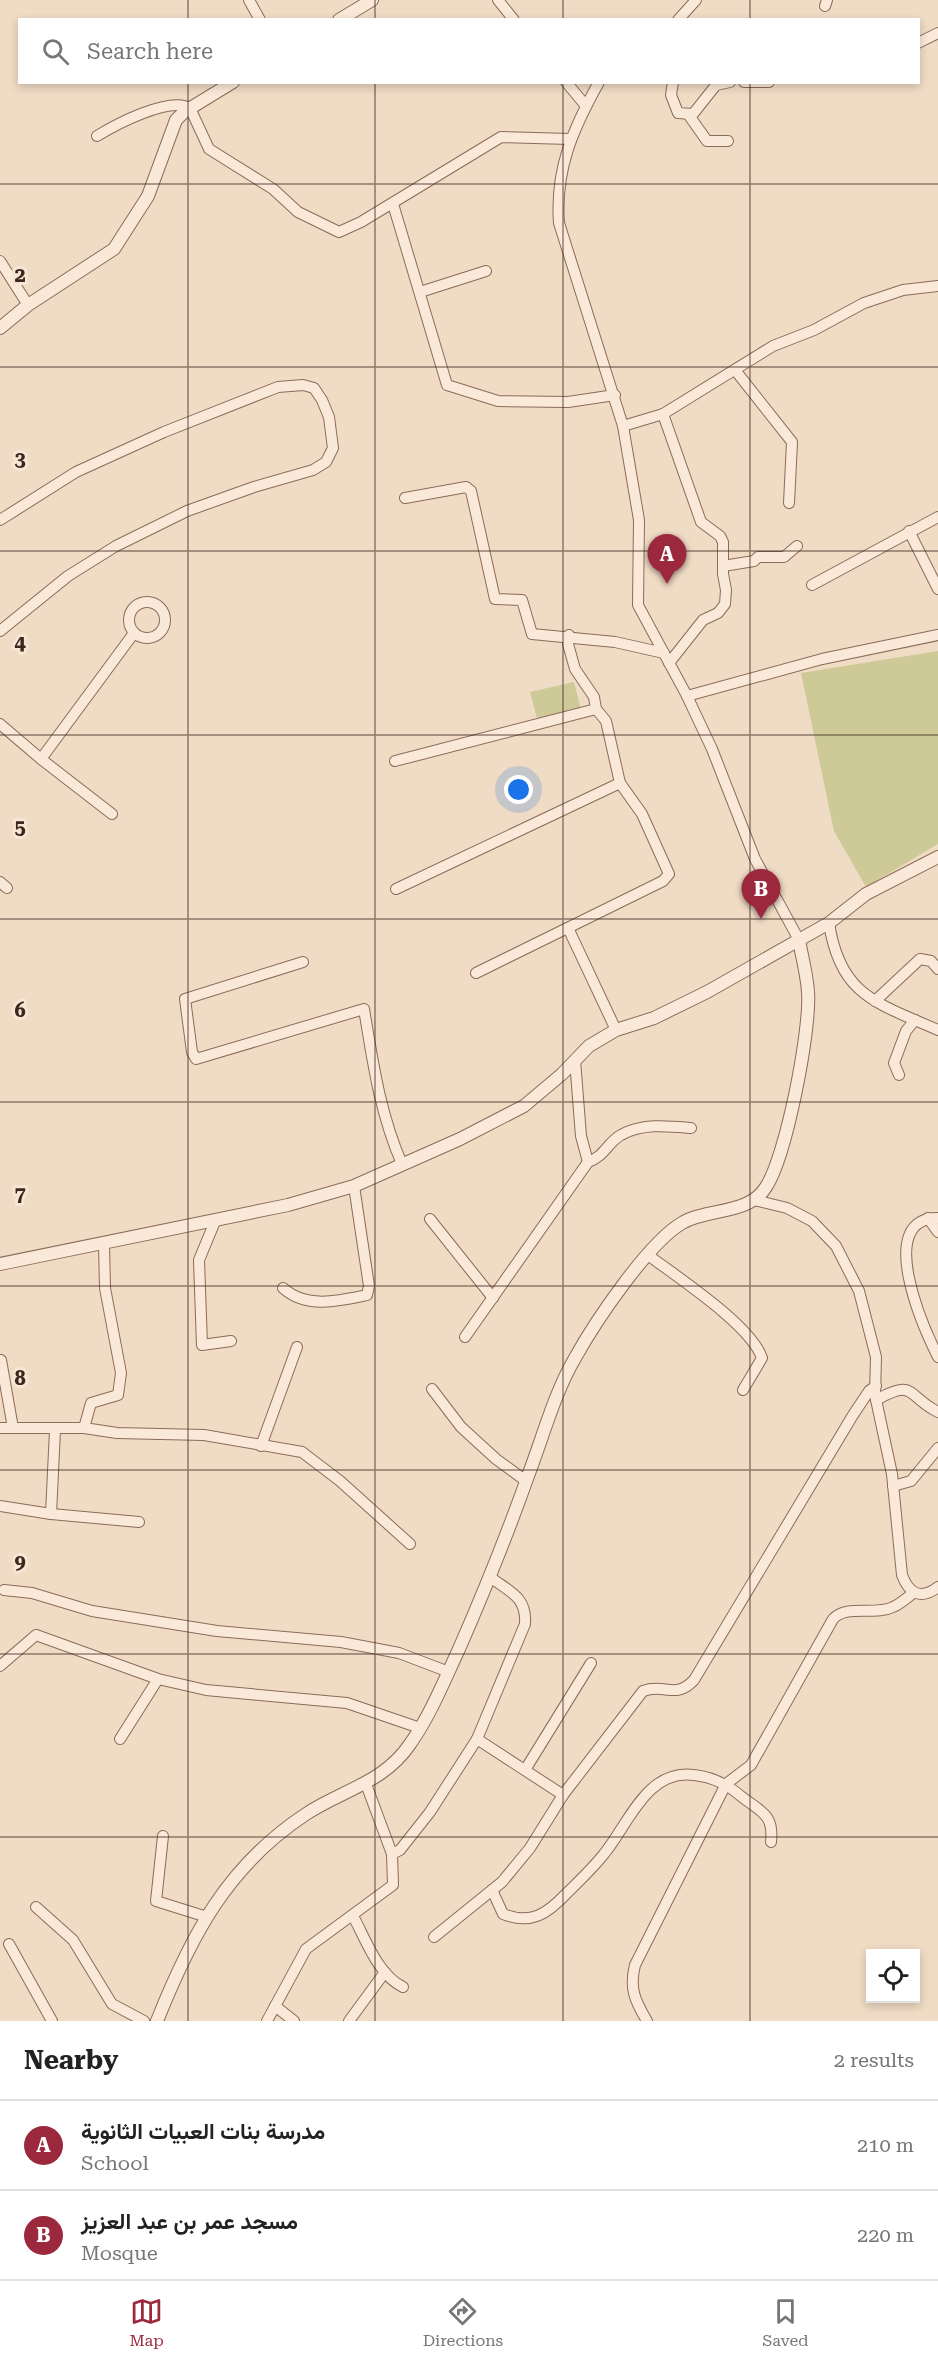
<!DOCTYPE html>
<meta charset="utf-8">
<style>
body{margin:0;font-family:"Roboto Serif",Vazirmatn,serif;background:#f6f6f6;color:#222}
.controls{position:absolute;right:18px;bottom:18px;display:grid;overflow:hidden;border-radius:0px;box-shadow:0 3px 9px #0003}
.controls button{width:54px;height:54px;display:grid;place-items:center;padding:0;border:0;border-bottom:2px solid #e0e0e0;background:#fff;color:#222;font:30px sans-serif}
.you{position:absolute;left:519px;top:790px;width:21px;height:21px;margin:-15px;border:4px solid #fff;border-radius:50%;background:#1a73e8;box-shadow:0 0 0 9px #1a73e833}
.badge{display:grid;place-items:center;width:39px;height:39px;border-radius:50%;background:#9c283e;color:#fff;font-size:20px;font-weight:700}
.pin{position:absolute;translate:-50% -50px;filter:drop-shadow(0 2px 3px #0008)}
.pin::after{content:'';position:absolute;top:32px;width:21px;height:18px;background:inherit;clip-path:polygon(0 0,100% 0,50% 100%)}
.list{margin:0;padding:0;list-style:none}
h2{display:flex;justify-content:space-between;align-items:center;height:78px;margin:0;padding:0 24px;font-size:26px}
h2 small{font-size:20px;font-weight:400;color:#767676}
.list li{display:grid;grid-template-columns:39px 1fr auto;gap:18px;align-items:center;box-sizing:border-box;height:90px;padding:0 24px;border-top:2px solid #e0e0e0}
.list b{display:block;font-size:22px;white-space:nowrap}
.list p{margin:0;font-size:20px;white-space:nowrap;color:#767676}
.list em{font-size:20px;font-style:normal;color:#767676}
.icon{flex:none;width:33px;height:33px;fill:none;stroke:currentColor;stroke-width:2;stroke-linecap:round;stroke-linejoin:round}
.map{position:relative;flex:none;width:938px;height:2021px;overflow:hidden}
.search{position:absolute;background:#fff;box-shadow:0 3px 9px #0003;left:18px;right:18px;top:18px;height:66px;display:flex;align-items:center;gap:15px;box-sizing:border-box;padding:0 21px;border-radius:0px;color:#767676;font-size:22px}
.sheet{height:258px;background:#fff}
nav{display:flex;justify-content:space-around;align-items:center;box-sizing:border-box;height:84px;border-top:2px solid #e0e0e0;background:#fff;font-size:16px;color:#767676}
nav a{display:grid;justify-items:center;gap:3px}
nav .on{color:#9c283e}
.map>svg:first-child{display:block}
</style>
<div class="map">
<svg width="938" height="2021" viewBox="0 0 938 2021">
<rect width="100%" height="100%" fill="#f0dbc4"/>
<g fill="#ceca98">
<path d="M 938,651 L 938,844 L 866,887 L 834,831 L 801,673 Z"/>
<path d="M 574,682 L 581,710 L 538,722 L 530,692 Z"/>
</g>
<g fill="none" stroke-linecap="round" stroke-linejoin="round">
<defs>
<g id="minor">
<path d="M 249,0 L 260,20"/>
<path d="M 498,0 L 514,20"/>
<path d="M 825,6 L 827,0"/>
<path d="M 678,20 L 696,0"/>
<path d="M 918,43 L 938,33"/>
<path d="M 566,82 L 586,106"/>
<path d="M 599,82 C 573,129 555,169 559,223 L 623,426 L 639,520 L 638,605 L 687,696 L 712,749 L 755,859 L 799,940"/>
<path d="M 673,82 L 671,95 L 678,113 L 693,114 L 716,85 L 730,82"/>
<path d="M 744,82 L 769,82"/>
<path d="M 688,114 L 707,141 L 728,141"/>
<path d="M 97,136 C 115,125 169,96 190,108 L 209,149 L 273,189 L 298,212 L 339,232 L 361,222 L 501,137 L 570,139"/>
<path d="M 393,204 L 447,385 L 498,401 L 568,402 L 615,395"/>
<path d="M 0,261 L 28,305"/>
<path d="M 420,292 L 486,271"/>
<path d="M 735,370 L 792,442 L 789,503"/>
<path d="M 663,414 L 701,522 L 720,536 L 723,542 L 723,574 L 726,590 L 725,604 L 718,613 L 703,620 L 669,663"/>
<path d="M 623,426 L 663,414 L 773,346 L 814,330 L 864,303 L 903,290 L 938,286"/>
<path d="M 405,498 L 466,487 L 471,491 L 495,599 L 522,600 L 532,634 L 615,642 L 664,653"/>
<path d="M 0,520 L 76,472 L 164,432 L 278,387 L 303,385 L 314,388 L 322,400 L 329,417 L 333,448 L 326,462 L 313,470 L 254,487 L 187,511 L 116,546 L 68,576 L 0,631"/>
<path d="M 909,531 L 938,589"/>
<path d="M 723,566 L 754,561 L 758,557 L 784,557 L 797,546"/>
<path d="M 812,585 L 938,517"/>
<circle cx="147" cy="620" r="18"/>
<path d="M 687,696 L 822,659 L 938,635"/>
<path d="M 0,724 L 41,759 L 112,814"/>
<path d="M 41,759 L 134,633"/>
<path d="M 395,761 L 596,709"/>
<path d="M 0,882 L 7,888"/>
<path d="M 396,889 L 620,783"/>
<path d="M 829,923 C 840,996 877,1003 938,1030"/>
<path d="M 568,928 L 616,1030"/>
<path d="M 303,962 L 185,999 L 192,1052 L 196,1059 L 364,1009 C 373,1063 380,1114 402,1164"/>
<path d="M 476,973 L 663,881 L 669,874 L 642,814 L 620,783 L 606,721 L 596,709 L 594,697 L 575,669 L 568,644 L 569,635"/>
<path d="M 875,1001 L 920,959 L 931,961 L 938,969"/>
<path d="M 575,1060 L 581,1136 L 588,1162"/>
<path d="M 899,1075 L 894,1063 L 906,1031 L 915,1020"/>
<path d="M 754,1200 L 787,1208 L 812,1221 L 836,1246 L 859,1291 L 876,1357 L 875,1395 L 892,1474 L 902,1575 C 909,1594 921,1600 938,1587"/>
<path d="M 928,1218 L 938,1232"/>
<path d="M 938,1218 C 874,1218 924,1329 938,1357"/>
<path d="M 216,1219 L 199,1260 L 202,1345 L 231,1341"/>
<path d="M 430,1219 L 493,1298"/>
<path d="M 648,1255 C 677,1277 751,1325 762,1358 L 743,1390"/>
<path d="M 283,1288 C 306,1309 339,1301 367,1295 L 369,1286 L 354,1186"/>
<path d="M 465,1337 L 588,1162 C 604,1157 608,1142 621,1135 C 642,1123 668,1126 691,1128"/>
<path d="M 1,1360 L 13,1428"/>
<path d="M 432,1389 L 461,1427 L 496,1459 L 526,1481"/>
<path d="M 876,1400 C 916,1378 906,1396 938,1412"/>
<path d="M 0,1428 L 84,1428 L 117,1433 L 204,1435 L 302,1452 L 340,1481 L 410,1544"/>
<path d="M 84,1428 L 91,1403 L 118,1395 L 121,1373 L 105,1288 L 104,1244"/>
<path d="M 261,1446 L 297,1347"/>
<path d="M 893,1486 L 911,1481 L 938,1448"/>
<path d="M 0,1506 L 51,1514 L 139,1522"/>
<path d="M 51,1514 L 55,1430"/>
<path d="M 4,1590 L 32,1593 L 92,1611 L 217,1631 L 341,1642 L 399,1653 L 449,1672"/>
<path d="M 0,1666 L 36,1635 L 158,1679 L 206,1690 L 347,1703 L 420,1728"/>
<path d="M 120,1739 L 158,1679"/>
<path d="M 477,1739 L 563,1795"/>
<path d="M 525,1770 L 591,1663"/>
<path d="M 163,1836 L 156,1901 L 207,1917"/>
<path d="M 392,1854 L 400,1850 L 430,1812 L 477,1739 L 525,1624 C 527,1597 510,1592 490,1577"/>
<path d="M 492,1890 L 503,1914 C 531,1925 547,1914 566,1894 C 579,1881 593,1868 604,1854 C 628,1825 647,1768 694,1775 C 713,1777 727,1784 742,1797 C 762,1812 774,1815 771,1842"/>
<path d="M 36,1907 L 73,1940 L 112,2004 L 144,2021"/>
<path d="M 353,1916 C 366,1940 378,1975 403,1987"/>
<path d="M 434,1937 L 502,1882 L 530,1848 L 563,1795 L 643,1691 C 665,1683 675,1700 694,1680 L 853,1415 L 869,1391 L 876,1386"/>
<path d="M 9,1944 L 52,2021"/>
<path d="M 275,2006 L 294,2021"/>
<path d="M 267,2021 L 306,1949 L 393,1885 L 392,1854 L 366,1784"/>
<path d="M 349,2021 L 385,1972"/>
<path d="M 647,2021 C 635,2001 629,1988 635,1965 L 726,1784 L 751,1765 L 833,1619 C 847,1604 875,1616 893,1607 C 900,1604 907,1598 913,1593"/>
</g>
<g id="tertiary">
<path d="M 339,20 L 372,0"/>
<path d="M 0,328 L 28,305 L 114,249 L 148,196 L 176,120 L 184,112 L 233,82"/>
<path d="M 0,1264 L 288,1205 L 354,1186 L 460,1139 L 524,1106 L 562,1074 L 589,1046 L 616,1030 L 654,1018 L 707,992 L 829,923 L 866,894 L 938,857"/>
<path d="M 157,2021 C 191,1936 227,1866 306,1814 C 342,1790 384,1783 410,1744 C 430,1716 444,1681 459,1649 C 484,1592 507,1535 528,1476 C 543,1437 554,1394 575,1358 C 595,1322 648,1243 682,1223 C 707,1208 749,1215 766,1187 C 786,1157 811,1029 808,992 C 807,975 802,957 799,940"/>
</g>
</defs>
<use href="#minor" stroke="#8b6b5a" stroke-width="12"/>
<use href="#tertiary" stroke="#8b6b5a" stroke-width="14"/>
<use href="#minor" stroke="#fae9d8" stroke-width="10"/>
<use href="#tertiary" stroke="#fae9d8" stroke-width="12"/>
</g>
<path fill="none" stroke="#3b271e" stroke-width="1.5" stroke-opacity="0.55" d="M 188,0 L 188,20M 375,0 L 375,20M 563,0 L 563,20M 750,0 L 750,20M 188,82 L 188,2021M 375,82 L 375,2021M 563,82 L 563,2021M 750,82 L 750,2021M 0,184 L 938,184M 0,367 L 938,367M 0,551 L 938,551M 0,735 L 938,735M 0,919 L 938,919M 0,1102 L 938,1102M 0,1286 L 938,1286M 0,1470 L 938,1470M 0,1654 L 938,1654M 0,1837 L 938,1837"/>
<g font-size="20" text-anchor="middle" font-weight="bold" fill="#3b271e" stroke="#f7e6d4" stroke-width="6" stroke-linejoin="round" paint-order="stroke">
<text x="20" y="282">2</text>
<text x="20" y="466">3</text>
<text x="20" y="650">4</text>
<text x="20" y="834">5</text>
<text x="20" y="1017">6</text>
<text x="20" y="1201">7</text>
<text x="20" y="1385">8</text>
<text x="20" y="1569">9</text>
</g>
</svg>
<div class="controls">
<button><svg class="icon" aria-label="locate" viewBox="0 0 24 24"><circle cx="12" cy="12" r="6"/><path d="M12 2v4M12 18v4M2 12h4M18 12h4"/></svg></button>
</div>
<div class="you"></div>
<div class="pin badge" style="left:667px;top:584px">A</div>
<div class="pin badge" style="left:761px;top:919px">B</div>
<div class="search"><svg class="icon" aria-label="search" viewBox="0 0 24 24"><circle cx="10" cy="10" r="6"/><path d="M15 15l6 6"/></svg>Search here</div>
</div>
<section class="sheet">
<h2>Nearby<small>2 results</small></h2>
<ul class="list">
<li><span class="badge">A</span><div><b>مدرسة بنات العبيات الثانوية</b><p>School</p></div><em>210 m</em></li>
<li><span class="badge">B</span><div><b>مسجد عمر بن عبد العزيز</b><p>Mosque</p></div><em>220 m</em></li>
</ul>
</section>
<nav>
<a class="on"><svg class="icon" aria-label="map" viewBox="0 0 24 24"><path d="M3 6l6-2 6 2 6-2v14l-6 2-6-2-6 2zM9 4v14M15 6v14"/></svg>Map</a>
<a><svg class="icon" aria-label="directions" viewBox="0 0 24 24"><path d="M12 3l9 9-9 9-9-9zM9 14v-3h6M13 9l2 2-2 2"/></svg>Directions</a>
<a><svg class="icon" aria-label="saved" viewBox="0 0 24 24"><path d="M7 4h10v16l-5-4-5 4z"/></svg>Saved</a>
</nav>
